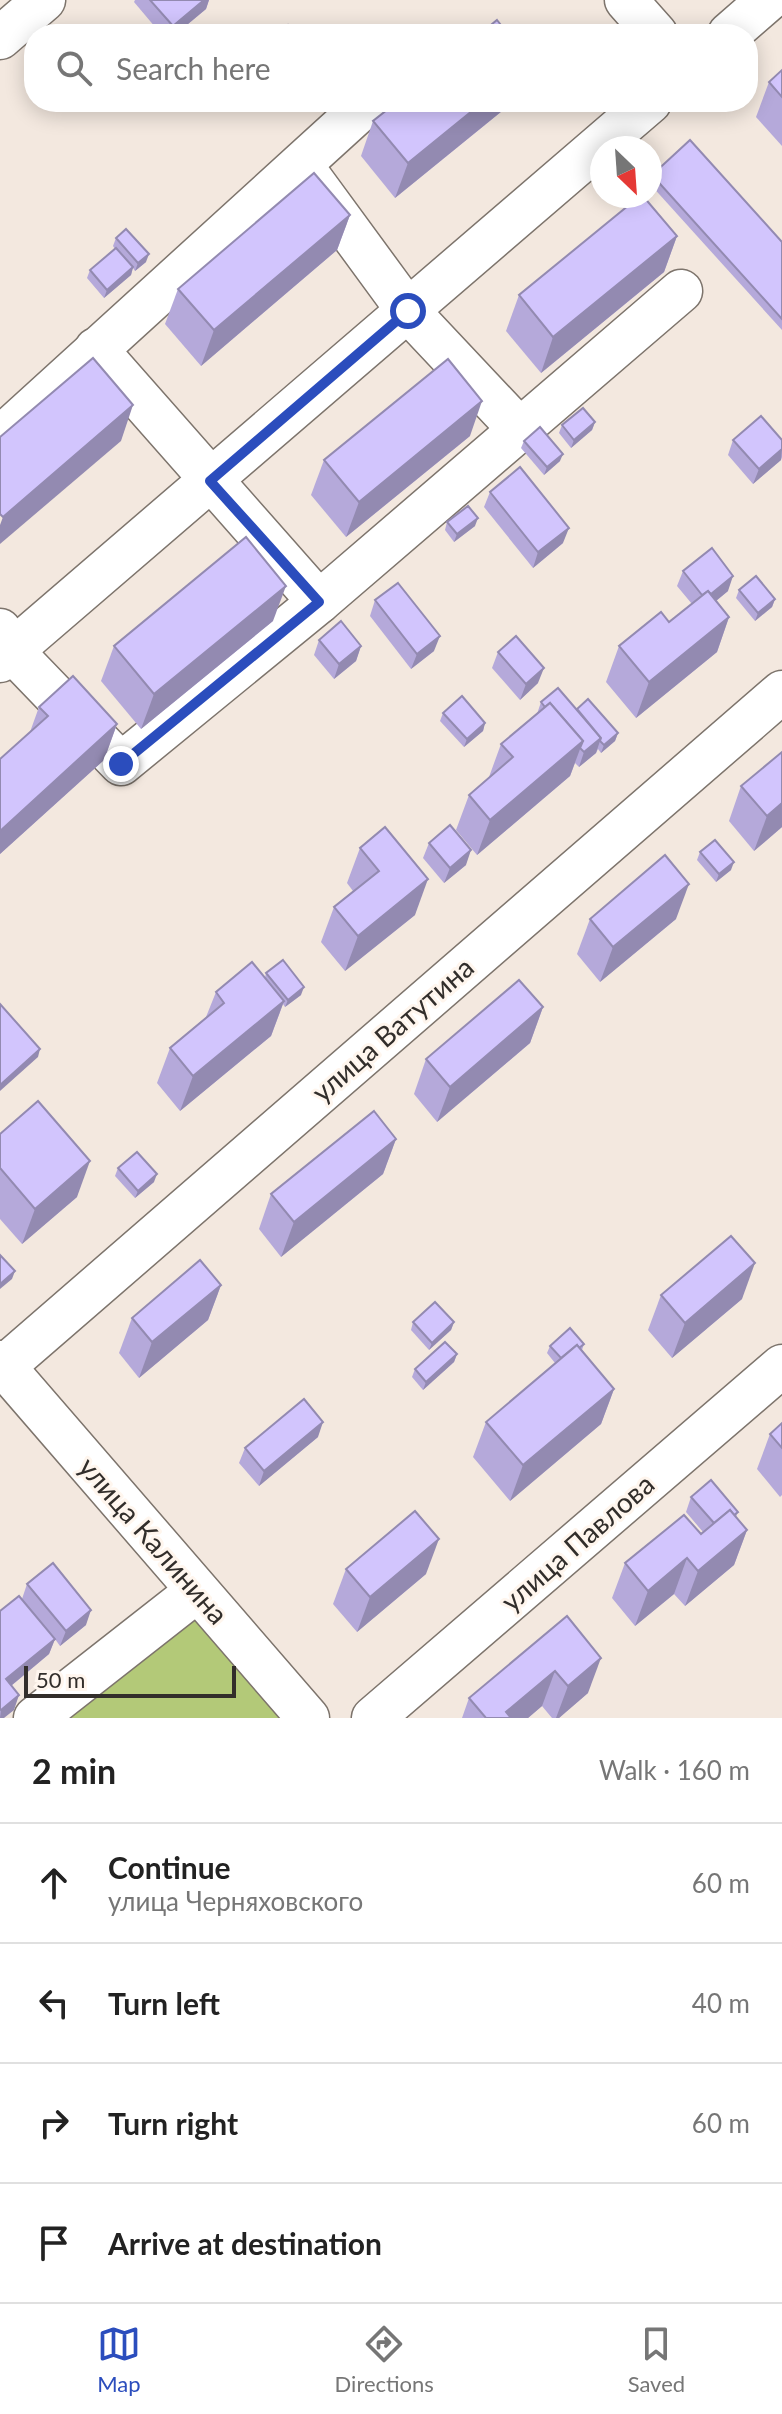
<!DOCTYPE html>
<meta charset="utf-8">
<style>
body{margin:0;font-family:Lato,sans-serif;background:#f2f2f2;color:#222}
.compass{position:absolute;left:590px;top:136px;width:72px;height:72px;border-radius:50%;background:#fff;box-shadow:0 4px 20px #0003;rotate:155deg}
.scale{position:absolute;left:24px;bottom:20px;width:212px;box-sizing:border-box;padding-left:8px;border:4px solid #322e2b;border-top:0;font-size:22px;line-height:28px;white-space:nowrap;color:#322e2b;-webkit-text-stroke:6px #fff6ee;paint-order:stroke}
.stop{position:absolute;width:24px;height:24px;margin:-18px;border:6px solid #2b4dbd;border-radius:50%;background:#fff}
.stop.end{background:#2b4dbd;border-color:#fff;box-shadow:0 2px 8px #0008}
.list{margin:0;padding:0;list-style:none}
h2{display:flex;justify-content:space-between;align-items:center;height:104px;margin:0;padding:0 32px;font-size:34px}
h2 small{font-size:26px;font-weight:400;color:#767676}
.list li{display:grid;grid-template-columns:52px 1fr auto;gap:24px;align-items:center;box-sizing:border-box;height:120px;padding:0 32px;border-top:2px solid #e0e0e0}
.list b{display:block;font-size:30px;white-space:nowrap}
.list p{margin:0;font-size:26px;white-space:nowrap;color:#767676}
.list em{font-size:26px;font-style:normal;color:#767676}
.icon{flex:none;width:44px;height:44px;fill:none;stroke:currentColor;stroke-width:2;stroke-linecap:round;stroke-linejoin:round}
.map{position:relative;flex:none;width:782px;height:1718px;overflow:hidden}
.search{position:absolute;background:#fff;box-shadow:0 4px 20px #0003;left:24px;right:24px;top:24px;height:88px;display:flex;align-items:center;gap:20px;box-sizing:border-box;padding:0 28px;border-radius:32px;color:#767676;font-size:30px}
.sheet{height:584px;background:#fff}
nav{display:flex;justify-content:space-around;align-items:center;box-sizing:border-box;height:112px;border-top:2px solid #e0e0e0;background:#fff;font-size:22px;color:#767676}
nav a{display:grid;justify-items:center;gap:4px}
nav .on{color:#2b4dbd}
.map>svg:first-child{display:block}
</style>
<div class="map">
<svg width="782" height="1718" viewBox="0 0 782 1718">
<rect width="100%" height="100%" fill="#f3e8df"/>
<path fill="#b3c978" d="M 192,1604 L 286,1718 L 55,1718 Z"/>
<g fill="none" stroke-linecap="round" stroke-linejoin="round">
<defs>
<g id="minor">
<path d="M 626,0 L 656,34"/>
<path d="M 729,34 L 768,0"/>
<path d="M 0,38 L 44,0"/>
<path d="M 312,180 L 408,311 L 521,431"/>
<path d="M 96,349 L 319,602"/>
<path d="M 0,438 L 369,102"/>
<path d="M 0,630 L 12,651 L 121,764 L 319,602 L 681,291"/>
<path d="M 0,661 L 650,102"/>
<path d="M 0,1362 L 308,1718"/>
<path d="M 0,1370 L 782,692"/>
<path d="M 35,1718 L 197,1591"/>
<path d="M 373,1718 L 782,1366"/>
</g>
</defs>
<use href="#minor" stroke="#7d746c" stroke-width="45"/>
<use href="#minor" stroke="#fff" stroke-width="42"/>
</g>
<g fill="#b5a9da">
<path d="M 135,0 L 209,0 L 206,9 L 176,34 L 161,34 L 134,2 Z"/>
<path d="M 782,70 L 782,146 L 756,117 L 769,82 Z"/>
<path d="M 513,102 L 395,198 L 361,156 L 373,121 Z"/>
<path d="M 652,175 L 782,242 L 782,330 L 650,184 Z"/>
<path d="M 350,215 L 337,250 L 201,366 L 165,324 L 178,289 Z"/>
<path d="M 677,236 L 664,272 L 541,373 L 506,331 L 519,295 Z"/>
<path d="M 116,238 L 146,262 L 135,271 L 133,268 L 131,275 L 104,298 L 87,278 L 90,270 L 115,249 L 113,246 Z"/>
<path d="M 595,422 L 592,430 L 571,448 L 559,433 L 562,425 Z"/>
<path d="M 470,436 L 346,537 L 311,495 L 324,460 Z"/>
<path d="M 733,440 L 782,440 L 782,457 L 781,460 L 753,484 L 728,455 Z"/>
<path d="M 524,441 L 560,461 L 544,475 L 521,448 Z"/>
<path d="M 490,492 L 563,543 L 533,568 L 484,507 Z"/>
<path d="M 447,522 L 475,526 L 454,542 L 445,530 Z"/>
<path d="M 683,571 L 728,591 L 716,601 L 729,617 L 717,652 L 636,718 L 606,682 L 619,646 L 669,622 L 692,604 L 677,586 Z"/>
<path d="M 739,590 L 775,599 L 772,607 L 755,621 L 736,598 Z"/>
<path d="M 375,600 L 434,651 L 411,669 L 370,616 Z"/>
<path d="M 273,621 L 141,729 L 101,681 L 114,646 Z"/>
<path d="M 319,640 L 361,646 L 356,661 L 334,679 L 314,655 Z"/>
<path d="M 498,652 L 538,683 L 520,700 L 492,668 Z"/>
<path d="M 541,702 L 577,709 L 618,733 L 615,741 L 601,753 L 598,749 L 596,753 L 579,767 L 575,763 L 570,776 L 477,855 L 456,830 L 469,795 L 489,777 L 501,744 L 537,714 Z"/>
<path d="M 39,707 L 117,724 L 104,760 L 0,854 L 0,759 L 30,732 Z"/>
<path d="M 443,713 L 485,723 L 483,731 L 464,747 L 440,721 Z"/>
<path d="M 741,786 L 782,827 L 754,851 L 729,821 Z"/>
<path d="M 429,843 L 466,865 L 444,883 L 423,858 Z"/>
<path d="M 360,848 L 415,915 L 345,971 L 321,942 L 334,907 L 353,891 L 347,883 Z"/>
<path d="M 700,852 L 731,870 L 716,882 L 697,860 Z"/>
<path d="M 590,919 L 676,919 L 600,982 L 577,954 Z"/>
<path d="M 266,973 L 301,995 L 285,1007 L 283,1004 L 271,1036 L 180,1111 L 157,1083 L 170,1048 L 206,1017 L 216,992 L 265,978 Z"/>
<path d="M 543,1007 L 530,1043 L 437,1122 L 414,1094 L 426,1059 Z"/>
<path d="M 0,1134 L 77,1197 L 22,1244 L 0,1219 Z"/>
<path d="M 396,1139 L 383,1174 L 281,1257 L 259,1229 L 271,1194 Z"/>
<path d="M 118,1168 L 154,1182 L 135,1198 L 115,1176 Z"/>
<path d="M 221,1285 L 208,1320 L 139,1378 L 119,1353 L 132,1318 Z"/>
<path d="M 661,1295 L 742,1299 L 672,1358 L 648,1330 Z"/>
<path d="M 413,1322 L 454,1322 L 451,1330 L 429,1350 L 411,1330 Z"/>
<path d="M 584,1344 L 582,1350 L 614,1389 L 601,1424 L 510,1501 L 473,1457 L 486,1422 L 555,1363 L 547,1353 L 550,1346 Z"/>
<path d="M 457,1354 L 454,1362 L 423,1390 L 412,1377 L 415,1369 Z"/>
<path d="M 782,1423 L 782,1495 L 780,1497 L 757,1469 L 770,1434 Z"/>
<path d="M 318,1437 L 259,1486 L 239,1463 L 245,1448 Z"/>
<path d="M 691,1497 L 738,1512 L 736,1517 L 747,1530 L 734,1565 L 685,1606 L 674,1594 L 635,1626 L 612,1598 L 625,1563 L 703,1532 L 686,1512 Z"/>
<path d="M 346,1569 L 426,1574 L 357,1632 L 333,1604 Z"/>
<path d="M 27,1584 L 86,1625 L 60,1646 L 55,1639 L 49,1654 L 11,1686 L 14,1710 L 0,1718 L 0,1611 L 22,1599 Z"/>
<path d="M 567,1616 L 588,1693 L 559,1718 L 552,1718 L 542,1706 L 528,1718 L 462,1718 L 469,1698 Z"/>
</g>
<g fill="#938ab1">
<path d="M 204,0 L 209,0 L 206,9 L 176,34 L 170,34 L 173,26 Z"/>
<path d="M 483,102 L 513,102 L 395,198 L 408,163 Z"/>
<path d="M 350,215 L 337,250 L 201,366 L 214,330 Z"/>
<path d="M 677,236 L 664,272 L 541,373 L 553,337 Z"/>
<path d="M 149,254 L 146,262 L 135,271 L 138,263 Z"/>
<path d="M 133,267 L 131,275 L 104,298 L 107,290 Z"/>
<path d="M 482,401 L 470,436 L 346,537 L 359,502 Z"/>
<path d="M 133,405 L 121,441 L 0,544 L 0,525 L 3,517 Z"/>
<path d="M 595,422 L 592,430 L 571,448 L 574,440 Z"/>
<path d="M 782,449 L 781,460 L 753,484 L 759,469 Z"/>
<path d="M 563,454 L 560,461 L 544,475 L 547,467 Z"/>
<path d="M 478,518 L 475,526 L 454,542 L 457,534 Z"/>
<path d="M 569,528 L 563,543 L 533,568 L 538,552 Z"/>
<path d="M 733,576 L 728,591 L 700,614 L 705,599 Z"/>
<path d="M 286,586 L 273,621 L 141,729 L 154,694 Z"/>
<path d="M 775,599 L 772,607 L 755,621 L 758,613 Z"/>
<path d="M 729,617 L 717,652 L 636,718 L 649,682 Z"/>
<path d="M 440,636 L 434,651 L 411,669 L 417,654 Z"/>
<path d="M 361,646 L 356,661 L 334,679 L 339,664 Z"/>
<path d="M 544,668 L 538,683 L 520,700 L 526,684 Z"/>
<path d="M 485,723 L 483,731 L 464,747 L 467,739 Z"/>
<path d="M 117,724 L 104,760 L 0,854 L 0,831 Z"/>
<path d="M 618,733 L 615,741 L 601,753 L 604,745 Z"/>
<path d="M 601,738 L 596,753 L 579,767 L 584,752 Z"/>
<path d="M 583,741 L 570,776 L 477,855 L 490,820 Z"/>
<path d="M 782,803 L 782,827 L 754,851 L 767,816 Z"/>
<path d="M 471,850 L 466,865 L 444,883 L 450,868 Z"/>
<path d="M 734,862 L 731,870 L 716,882 L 719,874 Z"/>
<path d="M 428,879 L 415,915 L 345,971 L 358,936 Z"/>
<path d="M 689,884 L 676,919 L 600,982 L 613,947 Z"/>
<path d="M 304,987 L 301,995 L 285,1007 L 288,1000 Z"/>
<path d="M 284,1001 L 271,1036 L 180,1111 L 193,1076 Z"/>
<path d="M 543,1007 L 530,1043 L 437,1122 L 450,1087 Z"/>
<path d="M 40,1049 L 38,1057 L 0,1091 L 0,1085 Z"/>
<path d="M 396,1139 L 383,1174 L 281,1257 L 294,1222 Z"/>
<path d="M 90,1161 L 77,1197 L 22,1244 L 35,1209 Z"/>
<path d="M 157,1174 L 154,1182 L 135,1198 L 138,1191 Z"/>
<path d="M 755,1263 L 742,1299 L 672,1358 L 685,1323 Z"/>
<path d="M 15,1271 L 12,1279 L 0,1289 L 0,1284 Z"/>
<path d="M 221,1285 L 208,1320 L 139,1378 L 152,1342 Z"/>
<path d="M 454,1322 L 451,1330 L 429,1350 L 432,1343 Z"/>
<path d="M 457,1354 L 454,1362 L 423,1390 L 426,1382 Z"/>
<path d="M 614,1389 L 601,1424 L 510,1501 L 523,1465 Z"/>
<path d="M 323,1422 L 318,1437 L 259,1486 L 264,1471 Z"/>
<path d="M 747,1530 L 734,1565 L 685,1606 L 698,1571 Z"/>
<path d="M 439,1539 L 426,1574 L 357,1632 L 370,1597 Z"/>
<path d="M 687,1558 L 674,1594 L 635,1626 L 648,1591 Z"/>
<path d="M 91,1610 L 86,1625 L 60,1646 L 66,1631 Z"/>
<path d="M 55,1639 L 49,1654 L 0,1695 L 6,1679 Z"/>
<path d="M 601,1658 L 588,1693 L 559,1718 L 556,1718 L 568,1686 Z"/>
<path d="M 555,1671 L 542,1706 L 528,1718 L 504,1718 L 506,1712 Z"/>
<path d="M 19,1695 L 14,1710 L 4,1718 L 0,1718 L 1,1710 Z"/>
</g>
<g fill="#d2c5fd" stroke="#938ab1" stroke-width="2">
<path d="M 150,0 L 204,0 L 173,26 Z"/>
<path d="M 497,20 L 508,34 L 480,34 Z"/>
<path d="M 288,25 L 296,34 L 279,34 Z"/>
<path d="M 782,70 L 782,97 L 769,82 Z"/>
<path d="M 397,102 L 483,102 L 408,163 L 373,121 Z"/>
<path d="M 690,140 L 782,242 L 782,319 L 652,175 Z"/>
<path d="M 314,173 L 350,215 L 214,330 L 178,289 Z"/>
<path d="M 640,196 L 643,196 L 677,236 L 553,337 L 519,295 Z"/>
<path d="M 126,229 L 149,254 L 138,263 L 116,238 Z"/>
<path d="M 116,248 L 133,267 L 107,290 L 90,270 Z"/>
<path d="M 93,358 L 133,405 L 3,517 L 0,514 L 0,437 Z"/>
<path d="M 448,359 L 482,401 L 359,502 L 324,460 Z"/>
<path d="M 583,408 L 595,422 L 574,440 L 562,425 Z"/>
<path d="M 761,416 L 782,440 L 782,449 L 759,469 L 733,440 Z"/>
<path d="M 540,427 L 563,454 L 547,467 L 524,441 Z"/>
<path d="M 520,467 L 569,528 L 538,552 L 490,492 Z"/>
<path d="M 468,506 L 478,518 L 457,534 L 447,522 Z"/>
<path d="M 246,537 L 286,586 L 154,694 L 114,646 Z"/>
<path d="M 712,548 L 733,576 L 711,594 L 708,591 L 702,595 L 683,571 Z"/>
<path d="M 756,576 L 775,599 L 758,613 L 739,590 Z"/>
<path d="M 398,583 L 440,636 L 417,654 L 375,600 Z"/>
<path d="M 708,591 L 729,617 L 649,682 L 619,646 L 661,612 L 669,622 Z"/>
<path d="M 341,621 L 361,646 L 339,664 L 319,640 Z"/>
<path d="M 516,636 L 544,668 L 526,684 L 498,652 Z"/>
<path d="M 73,676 L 117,724 L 0,831 L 0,759 L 48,716 L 39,707 Z"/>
<path d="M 558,688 L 601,738 L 584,752 L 580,748 L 583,741 L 550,703 L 545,707 L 541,702 Z"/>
<path d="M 462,696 L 485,723 L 467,739 L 443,713 Z"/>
<path d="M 588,699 L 618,733 L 604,745 L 600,741 L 601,738 L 577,709 Z"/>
<path d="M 550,703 L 583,741 L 490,820 L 469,795 L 513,757 L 501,744 Z"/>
<path d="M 782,752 L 782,803 L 767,816 L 741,786 Z"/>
<path d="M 450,825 L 471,850 L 450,868 L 429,843 Z"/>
<path d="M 385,827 L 428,879 L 358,936 L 334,907 L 379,871 L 360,848 Z"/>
<path d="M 715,840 L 734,862 L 719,874 L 700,852 Z"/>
<path d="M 665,855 L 689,884 L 613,947 L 590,919 Z"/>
<path d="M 283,960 L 304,987 L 288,1000 L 266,973 Z"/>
<path d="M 252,962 L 284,1001 L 193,1076 L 170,1048 L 224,1003 L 216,992 Z"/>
<path d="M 519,980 L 543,1007 L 450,1087 L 426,1059 Z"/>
<path d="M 0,1004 L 40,1049 L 0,1085 Z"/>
<path d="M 38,1101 L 90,1161 L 35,1209 L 0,1168 L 0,1134 Z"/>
<path d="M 374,1111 L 396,1139 L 294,1222 L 271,1194 Z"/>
<path d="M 137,1152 L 157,1174 L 138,1191 L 118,1168 Z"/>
<path d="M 731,1236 L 755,1263 L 685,1323 L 661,1295 Z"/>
<path d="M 0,1255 L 15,1271 L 0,1284 Z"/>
<path d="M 200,1260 L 221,1285 L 152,1342 L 132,1318 Z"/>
<path d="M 435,1302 L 454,1322 L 432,1343 L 413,1322 Z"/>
<path d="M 570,1328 L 584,1344 L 579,1348 L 577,1345 L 561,1358 L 550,1346 Z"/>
<path d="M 445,1342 L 457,1354 L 426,1382 L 415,1369 Z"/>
<path d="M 577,1345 L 614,1389 L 523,1465 L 486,1422 Z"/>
<path d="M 304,1399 L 323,1422 L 264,1471 L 245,1448 Z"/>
<path d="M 782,1423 L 782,1448 L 770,1434 Z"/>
<path d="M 711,1480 L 738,1512 L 734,1515 L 730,1510 L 714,1523 L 691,1497 Z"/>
<path d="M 730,1510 L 747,1530 L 698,1571 L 687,1558 L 648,1591 L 625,1563 L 684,1515 L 701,1534 Z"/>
<path d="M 415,1511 L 439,1539 L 370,1597 L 346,1569 Z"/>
<path d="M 53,1563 L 91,1610 L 66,1631 L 27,1584 Z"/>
<path d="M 19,1596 L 55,1639 L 6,1679 L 19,1695 L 1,1710 L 0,1709 L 0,1611 Z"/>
<path d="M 567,1616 L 601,1658 L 568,1686 L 555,1671 L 506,1712 L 511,1718 L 486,1718 L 469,1698 Z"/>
</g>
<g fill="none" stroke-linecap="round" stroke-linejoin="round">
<path stroke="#2b4dbd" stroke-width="10" d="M 121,764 L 319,602 L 210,481 L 408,311"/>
</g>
<g text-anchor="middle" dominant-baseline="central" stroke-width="6" stroke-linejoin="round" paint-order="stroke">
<g font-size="28" fill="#322e2b" stroke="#fff6ee">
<text transform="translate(392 1029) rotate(-41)">улица Ватутина</text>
<text transform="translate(154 1540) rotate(49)">улица Калинина</text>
<text transform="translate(577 1542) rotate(-41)">улица Павлова</text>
</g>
</g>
</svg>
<svg class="compass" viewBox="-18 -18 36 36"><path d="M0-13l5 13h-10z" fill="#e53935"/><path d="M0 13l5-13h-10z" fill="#767676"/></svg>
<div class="scale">50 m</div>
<div class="stop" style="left:408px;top:311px"></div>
<div class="stop end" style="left:121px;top:764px"></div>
<div class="search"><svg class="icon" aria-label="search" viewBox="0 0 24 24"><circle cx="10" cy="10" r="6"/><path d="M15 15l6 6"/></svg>Search here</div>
</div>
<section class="sheet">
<h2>2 min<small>Walk · 160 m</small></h2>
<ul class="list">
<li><svg class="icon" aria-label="ahead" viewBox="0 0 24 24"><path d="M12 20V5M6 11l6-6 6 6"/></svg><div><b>Continue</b><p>улица Черняховского</p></div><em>60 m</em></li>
<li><svg class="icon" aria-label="left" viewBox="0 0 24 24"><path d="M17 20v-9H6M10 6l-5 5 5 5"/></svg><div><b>Turn left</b></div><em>40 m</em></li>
<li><svg class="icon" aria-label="right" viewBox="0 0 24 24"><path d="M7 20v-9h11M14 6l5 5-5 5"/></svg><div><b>Turn right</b></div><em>60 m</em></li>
<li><svg class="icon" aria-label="arrive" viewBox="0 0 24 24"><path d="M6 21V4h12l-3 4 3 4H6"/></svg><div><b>Arrive at destination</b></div></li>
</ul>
</section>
<nav>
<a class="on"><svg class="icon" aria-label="map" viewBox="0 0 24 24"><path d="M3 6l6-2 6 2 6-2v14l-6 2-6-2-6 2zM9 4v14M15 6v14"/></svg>Map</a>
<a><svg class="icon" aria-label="directions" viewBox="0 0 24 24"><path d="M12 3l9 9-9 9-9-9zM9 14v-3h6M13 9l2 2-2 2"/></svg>Directions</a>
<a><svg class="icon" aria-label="saved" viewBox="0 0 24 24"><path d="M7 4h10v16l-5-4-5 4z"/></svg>Saved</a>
</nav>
